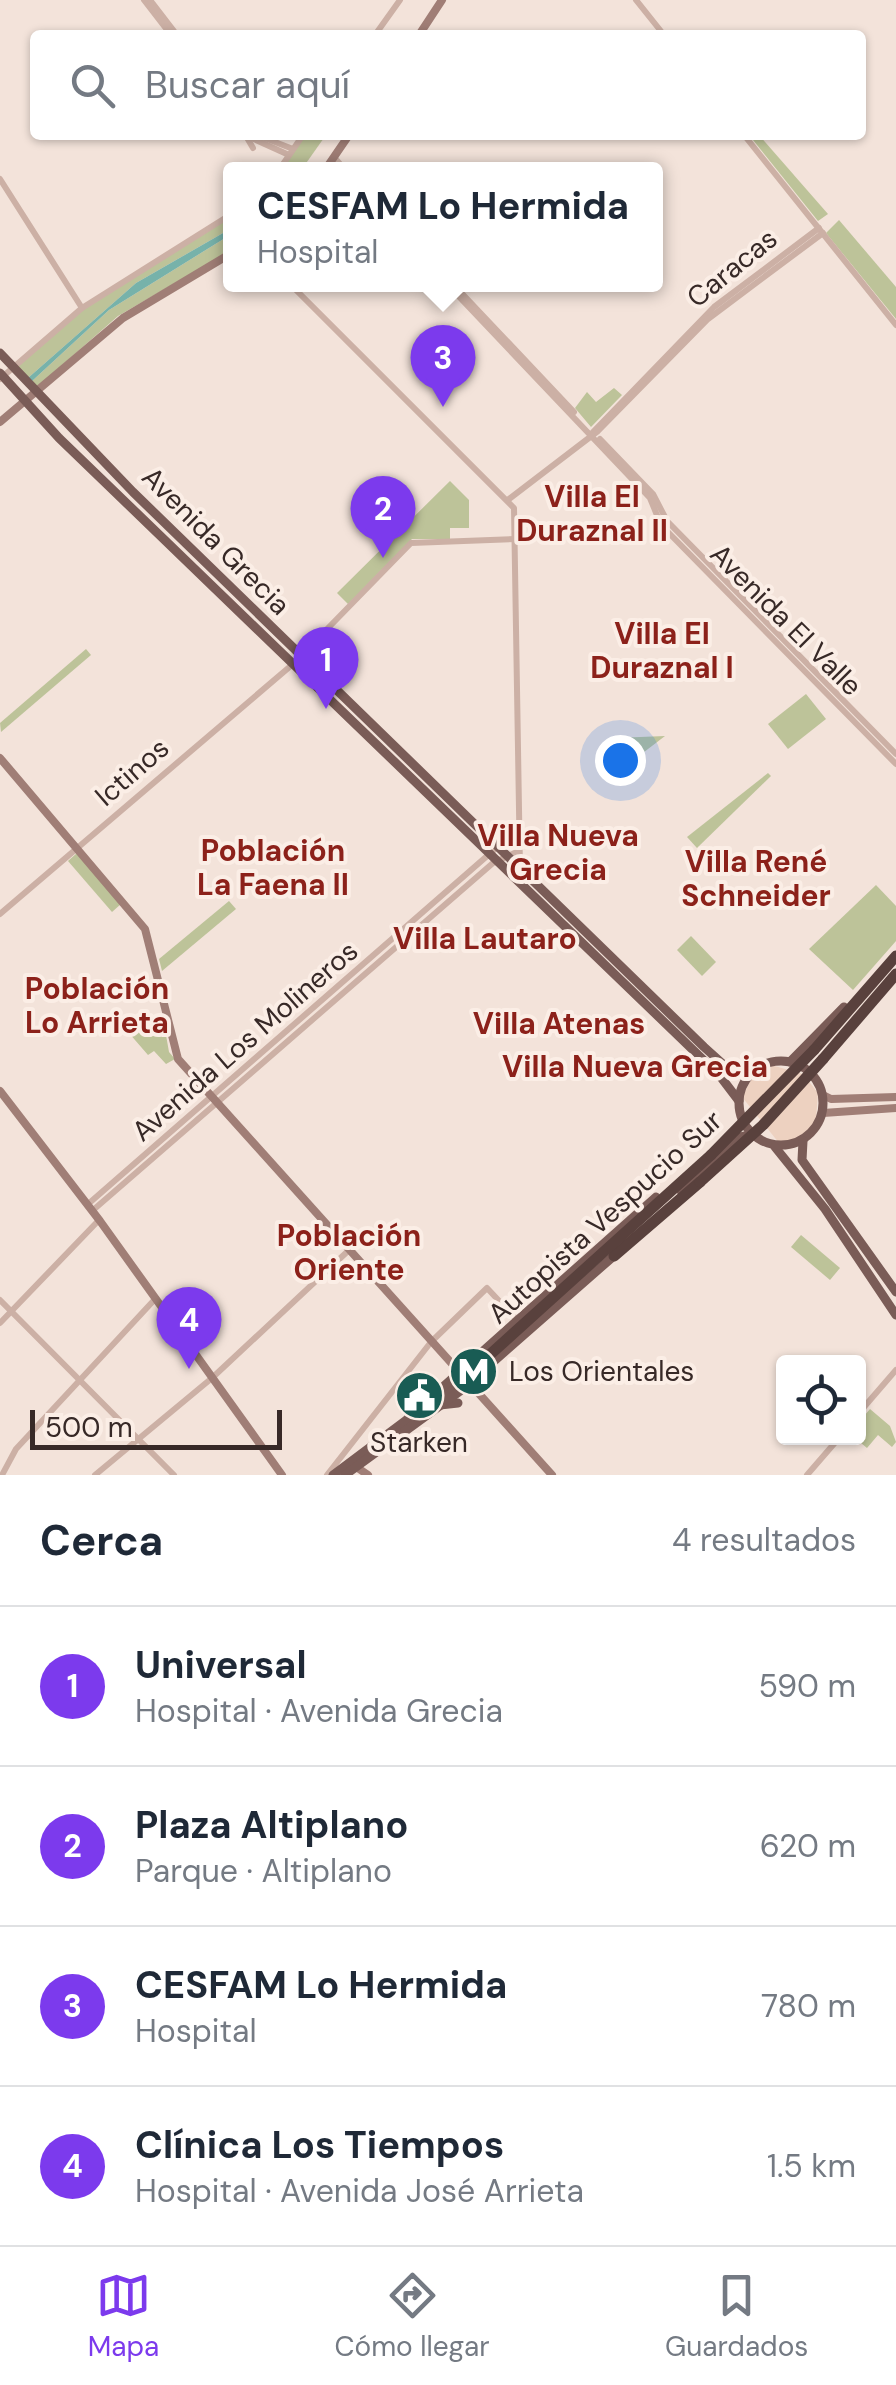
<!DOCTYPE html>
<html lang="es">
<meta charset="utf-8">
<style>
body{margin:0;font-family:"DM Sans",sans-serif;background:#f6f6f7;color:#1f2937}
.controls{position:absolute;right:30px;bottom:30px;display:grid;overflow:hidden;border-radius:10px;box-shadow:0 2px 8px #0004}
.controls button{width:90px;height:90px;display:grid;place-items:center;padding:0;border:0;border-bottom:2px solid #e0e1e3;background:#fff;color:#1f2937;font:50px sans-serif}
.scale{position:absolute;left:30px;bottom:25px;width:252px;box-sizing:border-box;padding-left:10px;border:5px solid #372927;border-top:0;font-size:28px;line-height:35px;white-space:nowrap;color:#372927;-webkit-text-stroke:8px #fbeee6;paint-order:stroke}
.you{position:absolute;left:620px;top:760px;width:35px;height:35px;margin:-25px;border:8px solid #fff;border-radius:50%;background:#1a73e8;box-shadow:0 0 0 15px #1a73e833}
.badge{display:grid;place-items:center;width:65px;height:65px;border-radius:50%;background:#7c3aed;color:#fff;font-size:32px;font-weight:700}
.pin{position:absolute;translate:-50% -82px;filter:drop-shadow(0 2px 5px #0008)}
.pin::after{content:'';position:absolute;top:52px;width:35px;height:30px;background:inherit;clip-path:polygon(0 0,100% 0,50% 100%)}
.popup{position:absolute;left:223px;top:162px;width:440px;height:130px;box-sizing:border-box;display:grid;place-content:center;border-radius:10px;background:#fff;filter:drop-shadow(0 2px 8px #0005);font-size:32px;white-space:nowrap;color:#747a83}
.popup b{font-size:38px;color:#1f2937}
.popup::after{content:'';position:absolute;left:50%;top:100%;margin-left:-20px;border:20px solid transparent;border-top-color:#fff}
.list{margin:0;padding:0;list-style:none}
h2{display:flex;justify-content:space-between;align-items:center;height:130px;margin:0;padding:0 40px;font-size:42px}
h2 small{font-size:32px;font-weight:400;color:#747a83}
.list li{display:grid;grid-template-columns:65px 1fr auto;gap:30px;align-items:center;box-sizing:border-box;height:160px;padding:0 40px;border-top:2px solid #e0e1e3}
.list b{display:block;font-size:38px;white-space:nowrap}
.list p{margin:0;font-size:32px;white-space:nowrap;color:#747a83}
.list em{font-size:32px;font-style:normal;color:#747a83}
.icon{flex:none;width:55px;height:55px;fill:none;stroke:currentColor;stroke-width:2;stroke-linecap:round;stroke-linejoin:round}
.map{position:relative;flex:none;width:896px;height:1475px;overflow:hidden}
.search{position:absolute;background:#fff;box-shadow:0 2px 8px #0004;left:30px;right:30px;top:30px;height:110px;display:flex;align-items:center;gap:25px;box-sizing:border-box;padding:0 35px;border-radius:10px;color:#747a83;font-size:38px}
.sheet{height:770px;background:#fff}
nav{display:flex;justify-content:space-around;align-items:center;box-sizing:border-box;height:140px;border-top:2px solid #e0e1e3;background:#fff;font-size:28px;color:#747a83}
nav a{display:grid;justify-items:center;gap:5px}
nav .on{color:#7c3aed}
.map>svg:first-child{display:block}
</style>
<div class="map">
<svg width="896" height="1475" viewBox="0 0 896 1475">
<rect width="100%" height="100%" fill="#f3e3da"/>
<g fill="#bdc399">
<path d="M 304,135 L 326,135 L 302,169 L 280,170 Z"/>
<path d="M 749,135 L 759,135 L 828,214 L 818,221 Z"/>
<path d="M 230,217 L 230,229 L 136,283 L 28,378 L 16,364 L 83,310 Z"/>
<path d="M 839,220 L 896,287 L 896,319 L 826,233 Z"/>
<path d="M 230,235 L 230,251 L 118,316 L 37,387 L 31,382 L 109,310 Z"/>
<path d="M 614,388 L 622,395 L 591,427 L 575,408 L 587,392 L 596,402 Z"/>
<path d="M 450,481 L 469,500 L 469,528 L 450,528 L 450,539 L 412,539 L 348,604 L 337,593 Z"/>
<path d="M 86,649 L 91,655 L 1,732 L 0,723 Z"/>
<path d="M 806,694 L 826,719 L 788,749 L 768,724 Z"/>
<path d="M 665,736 L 618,772 L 615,738 Z"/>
<path d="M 768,773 L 771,776 L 697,848 L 687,837 Z"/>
<path d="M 77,853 L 121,904 L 112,912 L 68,861 Z"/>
<path d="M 876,885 L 896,906 L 896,941 L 853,990 L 809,949 Z"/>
<path d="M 229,901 L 236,909 L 162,971 L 159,959 Z"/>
<path d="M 691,936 L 716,962 L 702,976 L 677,950 Z"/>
<path d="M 163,1018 L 169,1052 L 175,1059 L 166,1064 L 154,1051 L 148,1055 L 122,1025 Z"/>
<path d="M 801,1235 L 840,1268 L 830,1280 L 791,1247 Z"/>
<path d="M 870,1409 L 890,1426 L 896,1442 L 892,1447 L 878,1435 L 867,1448 L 855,1438 L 858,1438 L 859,1422 Z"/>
</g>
<path fill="#edd1c0" d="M 771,1065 L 803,1074 L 818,1093 L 816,1119 L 807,1133 L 790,1142 L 779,1143 L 742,1097 L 753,1076 Z"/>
<path fill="#77b2aa" d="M 230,229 L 230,235 L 109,310 L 31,382 L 28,378 L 136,283 Z"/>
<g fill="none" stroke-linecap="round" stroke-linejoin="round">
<g stroke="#ccb0a5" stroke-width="6">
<path d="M 144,0 L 171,35"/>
<path d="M 150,0 L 177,35"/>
<path d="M 636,0 L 664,35"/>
<path d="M 375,35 L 400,0"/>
<path d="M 245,135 L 289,155"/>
<path d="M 257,135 L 293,149"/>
<path d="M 744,135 L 896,325"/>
<path d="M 246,136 L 253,148"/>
<path d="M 334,157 L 345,170"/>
<path d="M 279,170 L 303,135"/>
<path d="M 0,179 L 82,308"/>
<path d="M 290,284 L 514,508 L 520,869"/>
<path d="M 447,284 L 650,498 L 661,525 L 896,764"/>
<path d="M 453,284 L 574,412"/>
<path d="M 0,379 L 82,308 L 230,215"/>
<path d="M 593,432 L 714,307 L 819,228"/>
<path d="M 600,439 L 653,494 L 667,521 L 896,754"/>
<path d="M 509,499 L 598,431 L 708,319 L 823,233"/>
<path d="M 0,914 L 293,664 L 411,543 L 516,539"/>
<path d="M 87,1205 L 518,829"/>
<path d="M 92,1211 L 493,863 L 519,851"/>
<path d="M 0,1300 L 174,1475"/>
<path d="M 0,1323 L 99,1220"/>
<path d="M 858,1414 L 896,1370"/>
<path d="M 2,1475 L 16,1449 L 156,1298"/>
<path d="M 95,1475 L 212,1378 L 348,1251"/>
<path d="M 327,1475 L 431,1342 L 487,1288 L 517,1320"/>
<path d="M 807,1475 L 839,1438"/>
</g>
<g stroke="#a07e76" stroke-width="8">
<path d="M 419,35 L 442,0"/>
<path d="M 325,170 L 349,135"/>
<path d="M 0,422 L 123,318 L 230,254"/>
<path d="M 0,758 L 145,929 L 178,1059 L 552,1475"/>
<path d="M 0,1091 L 100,1221 L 282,1475"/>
<path d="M 823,1095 L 831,1099 L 896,1097"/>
<path d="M 823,1113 L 896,1108"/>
<path d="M 352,1464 L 368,1475"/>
</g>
<g stroke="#7a5c57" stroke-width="9">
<path d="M 0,353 L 133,492 L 704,1047 L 734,1074 L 754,1071"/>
<path d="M 0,373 L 59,438 L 720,1076 L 739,1101"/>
<circle cx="781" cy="1103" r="42"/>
<path d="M 790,1062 L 844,1007"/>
<path d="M 803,1141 L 802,1160 L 896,1292"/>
<path d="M 775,1147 L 825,1209 L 896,1315"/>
<path d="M 680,1190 L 740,1137 L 752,1134"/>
<path d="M 440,1405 L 458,1403"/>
<path d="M 426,1406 L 464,1378"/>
<path d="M 408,1418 L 656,1197"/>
<path d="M 333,1475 L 409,1418"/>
<path d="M 345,1475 L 460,1391 L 616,1254"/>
</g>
<g stroke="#59413d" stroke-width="11">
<path d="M 814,1050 L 896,956"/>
<path d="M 823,1059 L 896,974"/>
<path d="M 614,1256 L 700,1182"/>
<path d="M 464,1378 L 711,1155"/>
</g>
<g stroke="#59413d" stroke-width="11">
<path d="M 711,1155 L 814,1050"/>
<path d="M 700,1182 L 763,1125 L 823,1059"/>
</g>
</g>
<defs>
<symbol id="metro-disc" viewBox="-11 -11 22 22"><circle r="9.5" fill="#195c54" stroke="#fbeee6"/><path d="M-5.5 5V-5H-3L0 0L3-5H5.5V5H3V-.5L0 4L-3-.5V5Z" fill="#fff"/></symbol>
<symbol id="civic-disc" viewBox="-11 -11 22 22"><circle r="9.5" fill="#195c54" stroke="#fbeee6"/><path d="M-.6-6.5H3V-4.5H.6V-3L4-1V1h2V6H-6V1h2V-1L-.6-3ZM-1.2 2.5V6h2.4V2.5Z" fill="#fff"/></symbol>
</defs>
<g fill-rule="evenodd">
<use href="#metro-disc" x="446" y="1344" width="55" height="55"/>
<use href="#civic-disc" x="392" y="1368" width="55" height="55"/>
</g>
<g text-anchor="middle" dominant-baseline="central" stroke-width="8" stroke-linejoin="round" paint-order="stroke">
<g font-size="28" fill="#372927" stroke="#fbeee6">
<text transform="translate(732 268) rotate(-39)">Caracas</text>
<text transform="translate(216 541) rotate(45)">Avenida Grecia</text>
<text transform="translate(786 620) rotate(45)">Avenida El Valle</text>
<text transform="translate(132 772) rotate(-41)">Ictinos</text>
<text transform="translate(245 1041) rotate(-41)">Avenida Los Molineros</text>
<text transform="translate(605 1217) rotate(-42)">Autopista Vespucio Sur</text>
</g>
<g font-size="28" fill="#372927" stroke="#fbeee6" text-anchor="start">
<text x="509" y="1371">Los Orientales</text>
<text x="419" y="1442" text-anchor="middle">Starken</text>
</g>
<g font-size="30" font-weight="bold" fill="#8c211a" stroke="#fbeee6">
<text x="592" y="496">Villa El<tspan x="592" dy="34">Duraznal II</tspan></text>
<text x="662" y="633">Villa El<tspan x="662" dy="34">Duraznal I</tspan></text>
<text x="558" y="835">Villa Nueva<tspan x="558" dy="34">Grecia</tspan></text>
<text x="273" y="850">Población<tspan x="273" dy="34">La Faena II</tspan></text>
<text x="756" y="861">Villa René<tspan x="756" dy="34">Schneider</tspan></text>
<text x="485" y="938">Villa Lautaro</text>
<text x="97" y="988">Población<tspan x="97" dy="34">Lo Arrieta</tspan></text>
<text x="559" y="1023">Villa Atenas</text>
<text x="635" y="1066">Villa Nueva Grecia</text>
<text x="349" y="1235">Población<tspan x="349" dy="34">Oriente</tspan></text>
</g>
</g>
</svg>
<div class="controls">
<button><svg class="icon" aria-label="locate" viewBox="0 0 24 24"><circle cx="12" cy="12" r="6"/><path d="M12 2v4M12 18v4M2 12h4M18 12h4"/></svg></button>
</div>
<div class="scale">500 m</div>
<div class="you"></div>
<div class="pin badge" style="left:326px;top:709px">1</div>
<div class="pin badge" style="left:383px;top:558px">2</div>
<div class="pin badge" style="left:443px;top:407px">3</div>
<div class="popup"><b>CESFAM Lo Hermida</b>Hospital</div>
<div class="pin badge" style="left:189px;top:1369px">4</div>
<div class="search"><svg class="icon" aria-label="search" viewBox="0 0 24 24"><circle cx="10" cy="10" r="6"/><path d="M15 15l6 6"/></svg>Buscar aquí</div>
</div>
<section class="sheet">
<h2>Cerca<small>4 resultados</small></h2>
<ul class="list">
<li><span class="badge">1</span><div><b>Universal</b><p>Hospital · Avenida Grecia</p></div><em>590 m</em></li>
<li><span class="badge">2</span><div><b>Plaza Altiplano</b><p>Parque · Altiplano</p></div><em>620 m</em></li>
<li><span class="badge">3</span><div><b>CESFAM Lo Hermida</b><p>Hospital</p></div><em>780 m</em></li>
<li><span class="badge">4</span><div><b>Clínica Los Tiempos</b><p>Hospital · Avenida José Arrieta</p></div><em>1.5 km</em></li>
</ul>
</section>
<nav>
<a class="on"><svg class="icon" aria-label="map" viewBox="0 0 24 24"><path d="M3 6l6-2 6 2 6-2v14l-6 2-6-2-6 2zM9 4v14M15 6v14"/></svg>Mapa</a>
<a><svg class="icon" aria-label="directions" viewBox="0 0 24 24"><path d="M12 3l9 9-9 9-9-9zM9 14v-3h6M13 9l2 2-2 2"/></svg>Cómo llegar</a>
<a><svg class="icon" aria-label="saved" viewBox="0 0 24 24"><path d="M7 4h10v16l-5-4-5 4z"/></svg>Guardados</a>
</nav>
